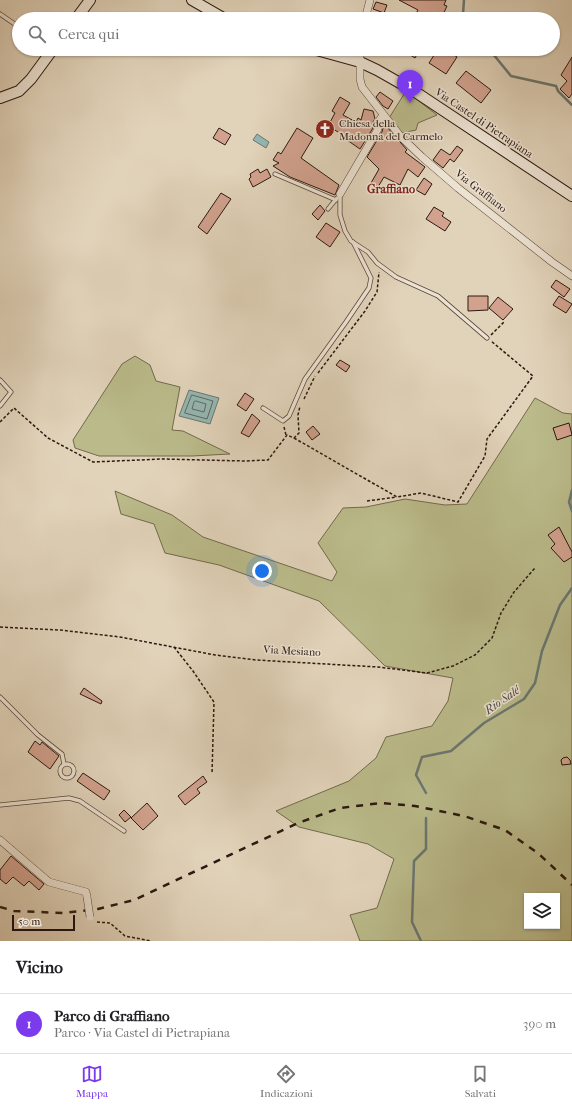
<!DOCTYPE html>
<html lang="it">
<meta charset="utf-8">
<style>
body{margin:0;font-family:"IM FELL French Canon",serif;background:#f6f6f6;color:#202124}
.controls{position:absolute;right:12px;bottom:12px;display:grid;overflow:hidden;border-radius:0px;box-shadow:0 1px 3px #0004}
.controls button{width:36px;height:36px;display:grid;place-items:center;padding:0;border:0;border-bottom:1px solid #e0e0e0;background:#fff;color:#202124;font:20px sans-serif}
.scale{position:absolute;left:12px;bottom:10px;width:63px;box-sizing:border-box;padding-left:4px;border:2px solid #2c1810;border-top:0;font-size:11px;line-height:14px;white-space:nowrap;color:#2c1810;-webkit-text-stroke:3px #ece2d2;paint-order:stroke}
.you{position:absolute;left:262px;top:571px;width:14px;height:14px;margin:-10px;border:3px solid #fff;border-radius:50%;background:#1a73e8;box-shadow:0 0 0 6px #1a73e833}
.badge{display:grid;place-items:center;width:26px;height:26px;border-radius:50%;background:#7c3aed;color:#fff;font-size:13px;font-weight:700}
.pin{position:absolute;translate:-50% -33px;filter:drop-shadow(0 1px 2px #0008)}
.pin::after{content:'';position:absolute;top:21px;width:14px;height:12px;background:inherit;clip-path:polygon(0 0,100% 0,50% 100%)}
.list{margin:0;padding:0;list-style:none}
h2{display:flex;justify-content:space-between;align-items:center;height:52px;margin:0;padding:0 16px;font-size:17px}
h2 small{font-size:13px;font-weight:400;color:#757577}
.list li{display:grid;grid-template-columns:26px 1fr auto;gap:12px;align-items:center;box-sizing:border-box;height:60px;padding:0 16px;border-top:1px solid #e0e0e0}
.list b{display:block;font-size:15px;white-space:nowrap}
.list p{margin:0;font-size:13px;white-space:nowrap;color:#757577}
.list em{font-size:13px;font-style:normal;color:#757577}
.icon{flex:none;width:22px;height:22px;fill:none;stroke:currentColor;stroke-width:2;stroke-linecap:round;stroke-linejoin:round}
.map{position:relative;flex:none;width:572px;height:941px;overflow:hidden}
.search{position:absolute;background:#fff;box-shadow:0 1px 3px #0004;left:12px;right:12px;top:12px;height:44px;display:flex;align-items:center;gap:10px;box-sizing:border-box;padding:0 14px;border-radius:22px;color:#757577;font-size:15px}
.sheet{height:112px;background:#fff}
nav{display:flex;justify-content:space-around;align-items:center;box-sizing:border-box;height:56px;border-top:1px solid #e0e0e0;background:#fff;font-size:11px;color:#757577}
nav a{display:grid;justify-items:center;gap:2px}
nav .on{color:#7c3aed}
.map>svg:first-child{display:block}
</style>
<div class="map">
<svg width="572" height="941" viewBox="0 0 572 941">
<rect width="100%" height="100%" fill="#e1d3ba"/>
<filter id="stains"><feTurbulence type="fractalNoise" baseFrequency=".005" numOctaves="4"/><feColorMatrix values="0 0 0 0 .2 0 0 0 0 .09 0 0 0 0 .02 0 0 0 .5 -.17"/></filter>
<radialGradient id="worn" r=".72"><stop offset=".6" stop-color="#630" stop-opacity="0"/><stop offset="1" stop-color="#630" stop-opacity=".3"/></radialGradient>
<g fill="#baba8a" stroke="#73694d" fill-rule="evenodd">
<path d="M 406,91 L 437,115 L 418,123 L 416,130 L 402,133 L 389,118 Z"/>
<path d="M 135,356 L 150,365 L 156,381 L 180,387 L 172,430 L 183,431 L 230,454 L 192,456 L 99,456 L 75,448 L 73,440 L 122,364 Z"/>
<path d="M 535,398 L 563,413 L 572,414 L 572,941 L 360,941 L 350,915 L 377,908 L 394,859 L 368,844 L 299,827 L 276,811 L 349,781 L 376,758 L 386,737 L 432,726 L 448,701 L 453,678 L 385,666 L 319,601 L 219,565 L 165,553 L 154,524 L 121,514 L 115,491 L 172,515 L 203,537 L 332,581 L 337,572 L 318,543 L 343,508 L 366,507 L 405,499 L 445,505 L 467,504 ZM 527,896 L 557,896 L 557,926 L 527,926 Z"/>
</g>
<g fill="#94b7b2" stroke="#6a7771">
<path d="M 257,134 L 269,142 L 266,148 L 253,140 Z"/>
<path d="M 189,390 L 219,398 L 210,424 L 179,416 Z"/>
</g>
<g fill="none" stroke-linecap="round" stroke-linejoin="round">
<g stroke="#606861" stroke-width="1">
<path d="M 192,395 L 213,401 L 207,419 L 185,413 Z"/>
<path d="M 196,401 L 206,404 L 204,412 L 192,409 L 194,402 Z"/>
</g>
<g stroke="#6a7771" stroke-width="2.5">
<path d="M 464,0 L 463,14 L 467,19"/>
<path d="M 489,49 L 511,76 L 556,86 L 558,91 L 572,105"/>
<path d="M 572,490 L 569,502 L 572,511"/>
<path d="M 426,793 L 416,775 L 422,757 L 451,751 L 484,723 L 524,699 L 535,683 L 542,651 L 560,605 L 572,588"/>
<path d="M 421,941 L 412,922 L 414,861 L 426,849 L 426,818"/>
</g>
</g>
<g fill="#d2a28e" stroke="#2c1810">
<path d="M 399,0 L 446,0 L 444,5 L 447,6 L 441,19 L 413,19 L 418,10 Z"/>
<path d="M 376,2 L 387,5 L 384,13 L 373,9 Z"/>
<path d="M 401,49 L 420,49 L 415,58 Z"/>
<path d="M 438,49 L 445,49 L 457,57 L 446,74 L 429,63 Z"/>
<path d="M 572,57 L 572,94 L 569,98 L 560,89 L 567,81 L 561,75 Z"/>
<path d="M 466,71 L 491,90 L 481,103 L 456,83 Z"/>
<path d="M 380,92 L 393,101 L 388,109 L 383,106 L 376,97 Z"/>
<path d="M 340,97 L 350,103 L 343,115 L 356,122 L 358,118 L 361,120 L 364,109 L 373,111 L 375,119 L 373,122 L 373,128 L 360,149 L 347,140 L 348,138 L 328,126 L 335,113 L 332,111 Z"/>
<path d="M 387,127 L 407,150 L 405,152 L 425,167 L 418,177 L 408,169 L 400,185 L 384,177 L 378,187 L 371,183 L 379,169 L 367,157 L 382,132 L 383,128 Z"/>
<path d="M 219,128 L 231,135 L 225,145 L 213,138 Z"/>
<path d="M 297,128 L 313,138 L 301,158 L 339,185 L 335,195 L 290,177 L 273,166 L 279,163 L 273,160 L 278,152 L 281,154 Z"/>
<path d="M 457,146 L 463,150 L 454,162 L 450,159 L 443,168 L 433,160 L 441,149 L 450,155 Z"/>
<path d="M 258,169 L 260,173 L 267,169 L 271,177 L 253,187 L 249,179 L 251,177 L 250,174 Z"/>
<path d="M 424,178 L 432,184 L 425,195 L 416,190 Z"/>
<path d="M 221,193 L 231,199 L 207,234 L 198,227 Z"/>
<path d="M 320,205 L 325,211 L 318,220 L 312,214 Z"/>
<path d="M 434,207 L 444,213 L 442,216 L 451,222 L 445,231 L 426,219 Z"/>
<path d="M 326,223 L 340,232 L 330,247 L 316,237 Z"/>
<path d="M 556,280 L 570,289 L 564,297 L 551,287 Z"/>
<path d="M 468,296 L 488,296 L 488,310 L 468,311 Z"/>
<path d="M 559,296 L 572,304 L 566,313 L 553,305 Z"/>
<path d="M 498,297 L 513,309 L 503,320 L 489,308 Z"/>
<path d="M 340,360 L 350,366 L 346,372 L 336,365 Z"/>
<path d="M 245,393 L 254,399 L 246,411 L 237,405 Z"/>
<path d="M 252,414 L 260,421 L 249,437 L 241,433 Z"/>
<path d="M 569,423 L 572,435 L 557,440 L 553,428 Z"/>
<path d="M 313,426 L 320,434 L 312,440 L 306,432 Z"/>
<path d="M 559,527 L 572,552 L 572,557 L 564,562 L 551,548 L 555,544 L 548,535 Z"/>
<path d="M 84,688 L 102,701 L 101,704 L 80,694 Z"/>
<path d="M 35,741 L 40,745 L 42,742 L 59,756 L 50,769 L 28,752 Z"/>
<path d="M 567,757 L 570,760 L 571,764 L 562,765 L 561,760 L 563,758 Z"/>
<path d="M 83,773 L 110,791 L 104,800 L 77,781 Z"/>
<path d="M 203,776 L 207,782 L 197,789 L 200,793 L 185,805 L 178,796 Z"/>
<path d="M 147,803 L 158,816 L 143,830 L 131,818 Z"/>
<path d="M 124,810 L 131,817 L 125,822 L 119,815 Z"/>
<path d="M 11,856 L 44,884 L 39,890 L 29,881 L 24,886 L 13,877 L 6,884 L 0,879 L 0,870 Z"/>
</g>
<g fill="none" stroke-linecap="round" stroke-linejoin="round">
<defs>
<g id="service">
<path d="M 0,14 L 19,27"/>
<path d="M 275,174 L 336,200"/>
<path d="M 340,194 L 340,215 L 345,231 L 351,241 L 368,252 L 377,263 L 396,277 L 438,296 L 487,338"/>
<path d="M 328,209 L 337,198"/>
<path d="M 0,380 L 11,392 L 0,406"/>
<path d="M 263,408 L 283,421 L 289,416 L 305,379 L 346,322 L 369,288 L 371,278 L 353,242"/>
<path d="M 0,697 L 38,735 L 62,754 L 64,764"/>
<circle cx="67" cy="771" r="7"/>
<path d="M 0,805 L 69,798 L 80,801 L 124,831"/>
</g>
<g id="minor">
<path d="M 365,19 L 370,0"/>
<path d="M 360,49 L 360,79 L 362,87 L 401,137 L 422,157 L 458,188 L 552,262 L 572,276"/>
<path d="M 340,194 L 378,129 L 377,124 L 383,115"/>
<path d="M 0,840 L 49,882 L 86,892 L 87,897"/>
</g>
<g id="secondary">
<path d="M 192,0 L 225,19"/>
<path d="M 76,19 L 90,0"/>
<path d="M 313,49 L 360,62 L 377,70 L 414,91 L 572,196"/>
<path d="M 0,98 L 19,91 L 31,79 L 53,49"/>
</g>
</defs>
<use href="#service" stroke="#59473a" stroke-width="5"/>
<use href="#minor" stroke="#59473a" stroke-width="8"/>
<use href="#secondary" stroke="#2c1810" stroke-width="12"/>
<g stroke="#2c1810" stroke-width="1.5" stroke-dasharray="3 2" stroke-linecap="butt">
<path d="M 491,335 L 504,322"/>
<path d="M 318,373 L 365,311 L 377,292 L 379,272"/>
<path d="M 304,399 L 315,376"/>
<path d="M 0,422 L 14,408 L 48,438 L 93,462 L 162,459 L 245,461 L 268,460 L 287,435 L 294,438 L 299,433 L 298,415 L 300,406"/>
<path d="M 284,427 L 286,435"/>
<path d="M 294,438 L 397,497 L 421,493 L 458,502 L 485,456 L 487,439 L 533,376 L 491,341"/>
<path d="M 367,501 L 397,497"/>
<path d="M 0,627 L 60,630 L 120,637 L 215,655 L 256,660 L 378,667 L 427,673 L 453,666 L 475,655 L 492,638 L 501,613 L 514,592 L 535,568"/>
<path d="M 174,647 L 193,671 L 214,702 L 212,774"/>
<path d="M 97,922 L 110,923 L 125,936 L 151,941"/>
</g>
<use href="#service" stroke="#ece2d2" stroke-width="3.5"/>
<use href="#minor" stroke="#ece2d2" stroke-width="7"/>
<use href="#secondary" stroke="#ece2d2" stroke-width="10"/>
<path stroke="#2c1810" stroke-width="2.5" stroke-dasharray="7 7" stroke-linecap="butt" d="M 0,907 L 14,911 L 63,913 L 98,909 L 134,900 L 298,823 L 340,808 L 381,803 L 415,806 L 464,816 L 505,830 L 539,854 L 572,885"/>
<defs>
<path id="minor-bridge" d="M 87,897 L 90,917"/>
</defs>
<use href="#minor-bridge" stroke="#59473a" stroke-width="8" stroke-linecap="butt"/>
<use href="#minor-bridge" stroke="#ece2d2" stroke-width="7"/>
</g>
<defs>
<symbol id="church-disc" viewBox="-11 -11 22 22"><circle r="9.5" fill="#8f2418" stroke="#ece2d2"/><path d="M-1.2-6h2.4v3.5h3.3v2.4h-3.3V6h-2.4V-.1h-3.3v-2.4h3.3Z" fill="#fff"/></symbol>
</defs>
<g fill-rule="evenodd">
<use href="#church-disc" x="314" y="118" width="22" height="22"/>
</g>
<g text-anchor="middle" dominant-baseline="central" stroke-width="3" stroke-linejoin="round" paint-order="stroke">
<g font-size="11" fill="#2c1810" stroke="#ece2d2" text-anchor="start">
<text x="339" y="123">Chiesa della<tspan x="339" dy="13">Madonna del Carmelo</tspan></text>
</g>
<g font-size="11" fill="#2c1810" stroke="#ece2d2">
<text transform="translate(484 123) rotate(34)">Via Castel di Pietrapiana</text>
<text transform="translate(481 191) rotate(38)">Via Graffiano</text>
<text transform="translate(292 651) rotate(3)">Via Mesiano</text>
</g>
<g font-size="12" font-weight="bold" fill="#7a1f14" stroke="#ece2d2">
<text x="391" y="189">Graffiano</text>
</g>
<g font-size="12" font-style="italic" fill="#4b4841" stroke="#ece2d2">
<text transform="translate(502 700) rotate(-35)">Rio Salé</text>
</g>
</g>
<rect width="100%" height="100%" filter="url(#stains)"/>
<rect width="100%" height="100%" fill="url(#worn)"/>
</svg>
<div class="controls">
<button><svg class="icon" aria-label="layers" viewBox="0 0 24 24"><path d="M12 4l9 5-9 5-9-5zM3 14l9 5 9-5"/></svg></button>
</div>
<div class="scale">50 m</div>
<div class="you"></div>
<div class="pin badge" style="left:410px;top:103px">1</div>
<div class="search"><svg class="icon" aria-label="search" viewBox="0 0 24 24"><circle cx="10" cy="10" r="6"/><path d="M15 15l6 6"/></svg>Cerca qui</div>
</div>
<section class="sheet">
<h2>Vicino<small></small></h2>
<ul class="list">
<li><span class="badge">1</span><div><b>Parco di Graffiano</b><p>Parco · Via Castel di Pietrapiana</p></div><em>390 m</em></li>
</ul>
</section>
<nav>
<a class="on"><svg class="icon" aria-label="map" viewBox="0 0 24 24"><path d="M3 6l6-2 6 2 6-2v14l-6 2-6-2-6 2zM9 4v14M15 6v14"/></svg>Mappa</a>
<a><svg class="icon" aria-label="directions" viewBox="0 0 24 24"><path d="M12 3l9 9-9 9-9-9zM9 14v-3h6M13 9l2 2-2 2"/></svg>Indicazioni</a>
<a><svg class="icon" aria-label="saved" viewBox="0 0 24 24"><path d="M7 4h10v16l-5-4-5 4z"/></svg>Salvati</a>
</nav>
